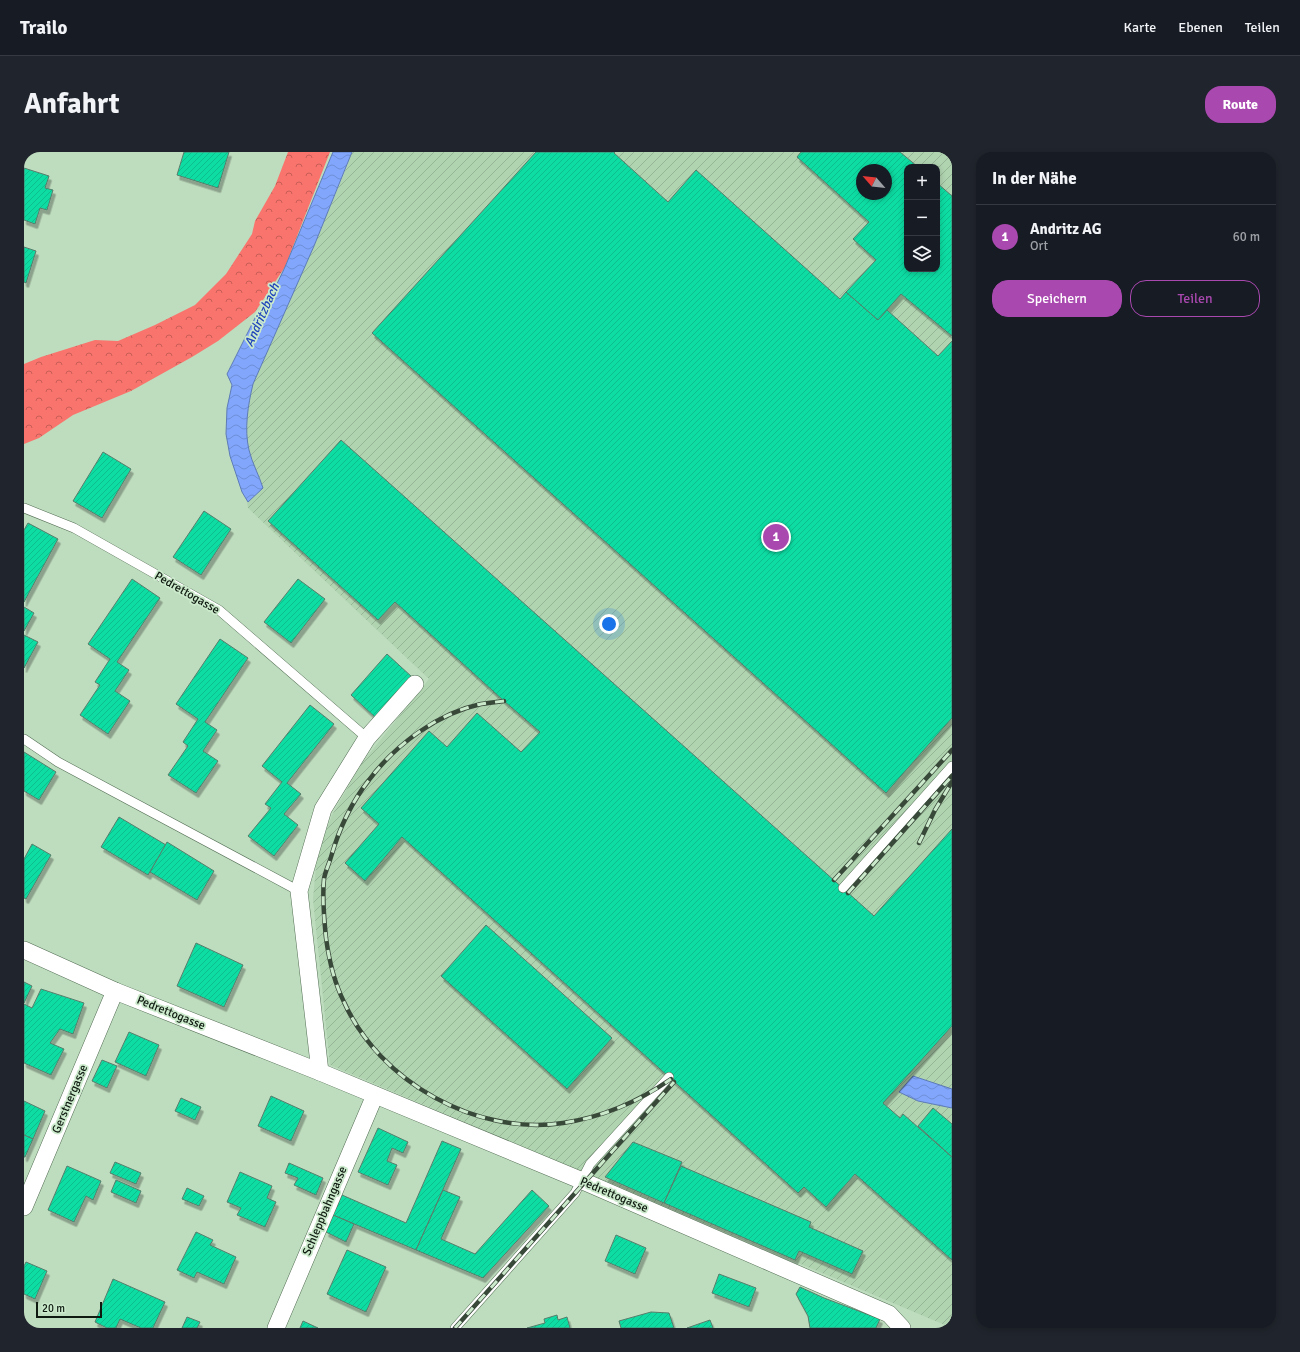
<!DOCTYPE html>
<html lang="de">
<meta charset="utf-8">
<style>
body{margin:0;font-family:Signika,sans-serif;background:#20242c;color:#f1f3f6}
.controls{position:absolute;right:12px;top:12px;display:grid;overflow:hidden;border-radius:8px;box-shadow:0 2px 6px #0003}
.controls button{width:36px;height:36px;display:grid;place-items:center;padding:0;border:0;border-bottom:1px solid #363941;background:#171b24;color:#f1f3f6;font:20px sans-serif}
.compass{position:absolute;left:832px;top:12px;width:36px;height:36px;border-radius:50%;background:#171b24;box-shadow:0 2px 6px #0003;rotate:298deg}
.scale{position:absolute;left:12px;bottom:10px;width:66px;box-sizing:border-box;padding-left:4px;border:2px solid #0e190f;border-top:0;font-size:11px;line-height:14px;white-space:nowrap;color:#0e190f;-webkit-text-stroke:3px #cbe9cb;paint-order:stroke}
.you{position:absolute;left:585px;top:472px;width:14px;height:14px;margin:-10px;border:3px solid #fff;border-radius:50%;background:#1a73e8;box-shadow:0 0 0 6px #1a73e833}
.badge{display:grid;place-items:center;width:26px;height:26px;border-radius:50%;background:#a948af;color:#fff;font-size:13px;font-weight:700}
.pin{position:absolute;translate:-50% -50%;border:2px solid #fff;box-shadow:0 1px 4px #0006}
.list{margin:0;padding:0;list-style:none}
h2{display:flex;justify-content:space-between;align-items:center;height:52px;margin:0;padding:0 16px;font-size:17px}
h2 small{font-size:13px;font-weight:400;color:#9ea1a6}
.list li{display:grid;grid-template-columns:26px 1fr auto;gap:12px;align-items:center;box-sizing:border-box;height:64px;padding:0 16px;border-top:1px solid #363941}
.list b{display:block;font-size:15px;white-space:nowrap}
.list p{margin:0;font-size:13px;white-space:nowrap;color:#9ea1a6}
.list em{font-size:13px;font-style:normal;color:#9ea1a6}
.actions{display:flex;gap:8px;padding:12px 16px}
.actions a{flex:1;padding:9px 0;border:1px solid #a948af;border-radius:16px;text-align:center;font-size:14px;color:#a948af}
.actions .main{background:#a948af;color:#fff}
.icon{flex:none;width:22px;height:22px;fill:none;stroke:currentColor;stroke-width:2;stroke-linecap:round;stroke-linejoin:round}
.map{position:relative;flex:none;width:928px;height:1176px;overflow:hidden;border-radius:16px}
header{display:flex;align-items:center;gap:24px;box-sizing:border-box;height:56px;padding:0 20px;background:#171b24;border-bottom:1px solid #363941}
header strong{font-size:19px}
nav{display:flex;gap:22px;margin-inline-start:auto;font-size:14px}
.intro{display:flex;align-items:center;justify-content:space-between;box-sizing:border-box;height:96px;padding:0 24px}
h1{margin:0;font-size:28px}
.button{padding:10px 18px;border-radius:16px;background:#a948af;color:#fff;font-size:14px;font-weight:700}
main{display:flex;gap:24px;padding:0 24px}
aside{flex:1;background:#171b24;border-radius:16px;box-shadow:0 2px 6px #0003}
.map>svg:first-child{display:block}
</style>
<header>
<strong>Trailo</strong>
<nav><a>Karte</a><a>Ebenen</a><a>Teilen</a></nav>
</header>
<div class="intro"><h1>Anfahrt</h1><a class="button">Route</a></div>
<main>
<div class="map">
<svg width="928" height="1176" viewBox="0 0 928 1176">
<defs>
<pattern id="industrial-furrows" width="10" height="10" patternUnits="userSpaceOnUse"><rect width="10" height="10" fill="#b0d3b0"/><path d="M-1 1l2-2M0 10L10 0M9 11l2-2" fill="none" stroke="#96b596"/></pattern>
<pattern id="forest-crowns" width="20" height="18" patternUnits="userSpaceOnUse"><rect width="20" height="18" fill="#f9746c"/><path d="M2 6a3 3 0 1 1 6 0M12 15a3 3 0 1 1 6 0" fill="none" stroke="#c85e57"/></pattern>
<pattern id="water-waves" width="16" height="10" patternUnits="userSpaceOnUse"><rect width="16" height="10" fill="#81a6fc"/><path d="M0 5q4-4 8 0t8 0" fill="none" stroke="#6e8ed7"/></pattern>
<pattern id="building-hatch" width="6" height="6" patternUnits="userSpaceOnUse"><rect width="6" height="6" fill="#11dda3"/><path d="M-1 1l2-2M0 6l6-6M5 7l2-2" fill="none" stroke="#0fbd8b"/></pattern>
<filter id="shadow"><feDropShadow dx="2.5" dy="4.5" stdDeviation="0" flood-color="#0004"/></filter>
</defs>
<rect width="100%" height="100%" fill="#bedcbe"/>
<path fill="url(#industrial-furrows)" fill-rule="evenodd" d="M 324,0 L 928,0 L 928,1176 L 306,913 L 289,747 L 293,703 L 308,663 L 338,611 L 405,527 L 224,356 L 214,294 L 220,233 L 290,94 L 324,12 ZM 883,15 L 913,15 L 913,117 L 883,117 ZM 838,18 L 862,18 L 862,42 L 838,42 Z"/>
<path fill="url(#forest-crowns)" d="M 264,0 L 306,0 L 261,115 L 231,160 L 194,189 L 168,205 L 107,239 L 49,263 L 15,286 L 0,292 L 0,212 L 17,205 L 71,188 L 94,189 L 131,173 L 171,153 L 202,122 L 228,82 L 231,69 L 251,34 Z"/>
<g fill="url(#water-waves)" stroke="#5e7cb5">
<path d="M 309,0 L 328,0 L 290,94 L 229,232 C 224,253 220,277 225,298 C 228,311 235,323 239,336 L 224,350 L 218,340 L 206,304 L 202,282 L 203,256 L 208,233 L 203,222 L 233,162 L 241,157 L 261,115 Z"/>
<path d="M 889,924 L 928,937 L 928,956 L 894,949 L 875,940 Z"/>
</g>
<g fill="url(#building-hatch)" stroke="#567d6b" fill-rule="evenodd" filter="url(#shadow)">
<path d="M 160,0 L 205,0 L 194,36 L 153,23 Z"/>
<path d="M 512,0 L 591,0 L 590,1 L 644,50 L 672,18 L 816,147 L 822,140 L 854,168 L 863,158 L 914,204 L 928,189 L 928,566 L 862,641 L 348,181 Z"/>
<path d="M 777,0 L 876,0 L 894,15 L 883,15 L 883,117 L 913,117 L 913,31 L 928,44 L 928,184 L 877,142 L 854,168 L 822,140 L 852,108 L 829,87 L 845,70 L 773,5 ZM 838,18 L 862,18 L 862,42 L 838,42 Z"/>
<path d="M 0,16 L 25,24 L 21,36 L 29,38 L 23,58 L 16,56 L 11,72 L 0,68 Z"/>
<path d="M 0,95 L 12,99 L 2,131 L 0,130 Z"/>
<path d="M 317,288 L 850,764 L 928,677 L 928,874 L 859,951 L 876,966 L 879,962 L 928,1005 L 928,1108 L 831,1022 L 802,1055 L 780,1035 L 774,1041 L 378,685 L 341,729 L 321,711 L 355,672 L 337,656 L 405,579 L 423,595 L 453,561 L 497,600 L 516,580 L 480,549 L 371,450 L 354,468 L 244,369 Z"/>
<path d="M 79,300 L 107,317 L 78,366 L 49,349 Z"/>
<path d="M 180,359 L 207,377 L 177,423 L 149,405 Z"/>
<path d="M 4,371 L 34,387 L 0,450 L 0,378 Z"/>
<path d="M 108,427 L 136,446 L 93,510 L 105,518 L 91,539 L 106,549 L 84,582 L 56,563 L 76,533 L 71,530 L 86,507 L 64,492 Z"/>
<path d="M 274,427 L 301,447 L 267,491 L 240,470 Z"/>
<path d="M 0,455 L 10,461 L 0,479 Z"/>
<path d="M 0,483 L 14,490 L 0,516 Z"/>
<path d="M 196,487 L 224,506 L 181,570 L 193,578 L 179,599 L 194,609 L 172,641 L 144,623 L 164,594 L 159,590 L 174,567 L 152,552 Z"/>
<path d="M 363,502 L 388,525 L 352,566 L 327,543 Z"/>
<path d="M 286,553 L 310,572 L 263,631 L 277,642 L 260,662 L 274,673 L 250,704 L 224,684 L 247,656 L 241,652 L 258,630 L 238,614 Z"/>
<path d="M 0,600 L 32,620 L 15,648 L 0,639 Z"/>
<path d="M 95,665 L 142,693 L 124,723 L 77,695 Z"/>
<path d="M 143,690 L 190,719 L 173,748 L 126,720 Z"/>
<path d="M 8,692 L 27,703 L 2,747 L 0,746 L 0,707 Z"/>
<path d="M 462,773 L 588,886 L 543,937 L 417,824 Z"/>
<path d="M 172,791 L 219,813 L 200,855 L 153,834 Z"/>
<path d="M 0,830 L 8,834 L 0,851 Z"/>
<path d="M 17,837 L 60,851 L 49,882 L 36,877 L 26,891 L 40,897 L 27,923 L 0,911 L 0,852 L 8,856 Z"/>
<path d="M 105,880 L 135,893 L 122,924 L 91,910 Z"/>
<path d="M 78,908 L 93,914 L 83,936 L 68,929 Z"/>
<path d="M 247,944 L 280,959 L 267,989 L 234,974 Z"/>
<path d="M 157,946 L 177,955 L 171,968 L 151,959 Z"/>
<path d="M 0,949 L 21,959 L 9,987 L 0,983 Z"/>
<path d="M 909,956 L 928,972 L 928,1005 L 894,974 Z"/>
<path d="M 354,976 L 384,990 L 379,1001 L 368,996 L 363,1009 L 373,1013 L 364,1033 L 334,1020 Z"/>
<path d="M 0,983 L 9,987 L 1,1005 L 0,1005 Z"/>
<path d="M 418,989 L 437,997 L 392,1098 L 309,1063 L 318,1043 L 382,1071 Z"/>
<path d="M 609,990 L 658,1010 L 640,1051 L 581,1025 Z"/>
<path d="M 91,1010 L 117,1021 L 112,1032 L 86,1021 Z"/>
<path d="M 265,1011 L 299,1026 L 292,1043 L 270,1033 L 274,1026 L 261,1021 Z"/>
<path d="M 43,1014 L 77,1029 L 69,1048 L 62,1044 L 50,1070 L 24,1058 Z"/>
<path d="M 657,1014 L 787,1070 L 785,1075 L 839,1099 L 828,1122 L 775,1099 L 771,1108 L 640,1051 Z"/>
<path d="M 216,1020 L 248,1034 L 243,1046 L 252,1050 L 241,1075 L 213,1063 L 217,1056 L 203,1050 Z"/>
<path d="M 92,1028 L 117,1039 L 112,1051 L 87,1040 Z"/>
<path d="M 163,1036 L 180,1044 L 175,1054 L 158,1047 Z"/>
<path d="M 419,1038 L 436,1045 L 417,1087 L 451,1102 L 508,1038 L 525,1054 L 459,1126 L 392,1098 Z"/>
<path d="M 309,1063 L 330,1072 L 322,1090 L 302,1080 Z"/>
<path d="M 172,1080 L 189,1088 L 186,1093 L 212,1105 L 200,1132 L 173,1120 L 170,1126 L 153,1118 Z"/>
<path d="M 592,1083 L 622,1096 L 611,1122 L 581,1109 Z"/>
<path d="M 323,1098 L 362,1115 L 342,1160 L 303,1142 Z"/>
<path d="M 2,1110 L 23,1119 L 11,1147 L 0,1142 L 0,1114 Z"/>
<path d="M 695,1122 L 732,1136 L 725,1155 L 688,1141 Z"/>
<path d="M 89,1127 L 141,1150 L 129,1176 L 117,1176 L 96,1167 L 92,1176 L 83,1176 L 71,1170 Z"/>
<path d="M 776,1135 L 800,1146 L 856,1167 L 852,1176 L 786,1176 L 784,1164 L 772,1142 Z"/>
<path d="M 627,1160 L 645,1161 L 650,1176 L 597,1176 L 595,1169 Z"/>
<path d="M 533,1163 L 534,1168 L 543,1165 L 546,1176 L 503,1176 L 521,1171 L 520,1167 Z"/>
<path d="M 163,1165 L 176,1170 L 173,1176 L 158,1176 Z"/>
<path d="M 686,1168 L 689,1176 L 663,1176 Z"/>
<path d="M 279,1169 L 294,1176 L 276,1176 Z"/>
</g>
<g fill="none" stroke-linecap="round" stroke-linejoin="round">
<defs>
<g id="lane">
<path d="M 0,356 L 50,376 L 195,458 L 343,586"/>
<path d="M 0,587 L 34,610 L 275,739"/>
<path d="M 819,736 L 928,614"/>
<path d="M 431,1176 L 551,1041 L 566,1012 L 645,925"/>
</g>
<g id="street">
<path d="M 0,798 L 91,839 L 296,920 L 561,1030 L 865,1162 L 878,1176"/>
<path d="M 296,920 L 275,739 L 299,657 L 343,586 L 391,532"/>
<path d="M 0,1055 L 91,839"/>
<path d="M 252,1176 L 351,943"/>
</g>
</defs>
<use href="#lane" stroke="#536e54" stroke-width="10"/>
<use href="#street" stroke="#536e54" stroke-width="18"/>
<use href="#lane" stroke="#fff" stroke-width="9"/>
<use href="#street" stroke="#fff" stroke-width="17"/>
<defs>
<g id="rail">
<path d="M 480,549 C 472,550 464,551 457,552 C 414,561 371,593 345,628 C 327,651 315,677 307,705 C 305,712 301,720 300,727 C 298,747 300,766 302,786 C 305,808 310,830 320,850 C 356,930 452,984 539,971 C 579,965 614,950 647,927"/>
<path d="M 895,691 L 911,658 L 928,630"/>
<path d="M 810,728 L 928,598"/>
<path d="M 824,741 L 928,624"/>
<path d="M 431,1176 L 650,930"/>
</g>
</defs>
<use href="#rail" stroke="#384839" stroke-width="4.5"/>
<use href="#rail" stroke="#cbe9cb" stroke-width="3" stroke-dasharray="9" stroke-linecap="butt"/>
</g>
<g text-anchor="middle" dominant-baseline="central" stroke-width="3.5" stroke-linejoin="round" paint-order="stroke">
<g font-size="12" fill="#0e190f" stroke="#cbe9cb">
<text transform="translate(163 441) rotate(30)">Pedrettogasse</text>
<text transform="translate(147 861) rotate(22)">Pedrettogasse</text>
<text transform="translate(46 947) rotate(-67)">Gerstnergasse</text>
<text transform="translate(590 1043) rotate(23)">Pedrettogasse</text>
<text transform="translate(301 1059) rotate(-67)">Schleppbahngasse</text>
</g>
<g font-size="13" font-style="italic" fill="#1d42bb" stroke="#cbe9cb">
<text transform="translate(238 163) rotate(-66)">Andritzbach</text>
</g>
</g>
</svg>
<div class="controls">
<button>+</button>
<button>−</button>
<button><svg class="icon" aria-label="layers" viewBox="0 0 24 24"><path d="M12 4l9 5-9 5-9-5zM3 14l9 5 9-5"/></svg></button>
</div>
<svg class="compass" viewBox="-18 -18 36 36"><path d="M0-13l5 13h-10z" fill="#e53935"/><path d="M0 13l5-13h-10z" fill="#9ea1a6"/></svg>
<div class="scale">20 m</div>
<div class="you"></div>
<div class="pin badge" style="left:752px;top:385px">1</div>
</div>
<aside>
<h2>In der Nähe<small></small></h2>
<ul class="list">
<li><span class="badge">1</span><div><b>Andritz AG</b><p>Ort</p></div><em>60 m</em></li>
</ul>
<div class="actions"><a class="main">Speichern</a><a>Teilen</a></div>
</aside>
</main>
